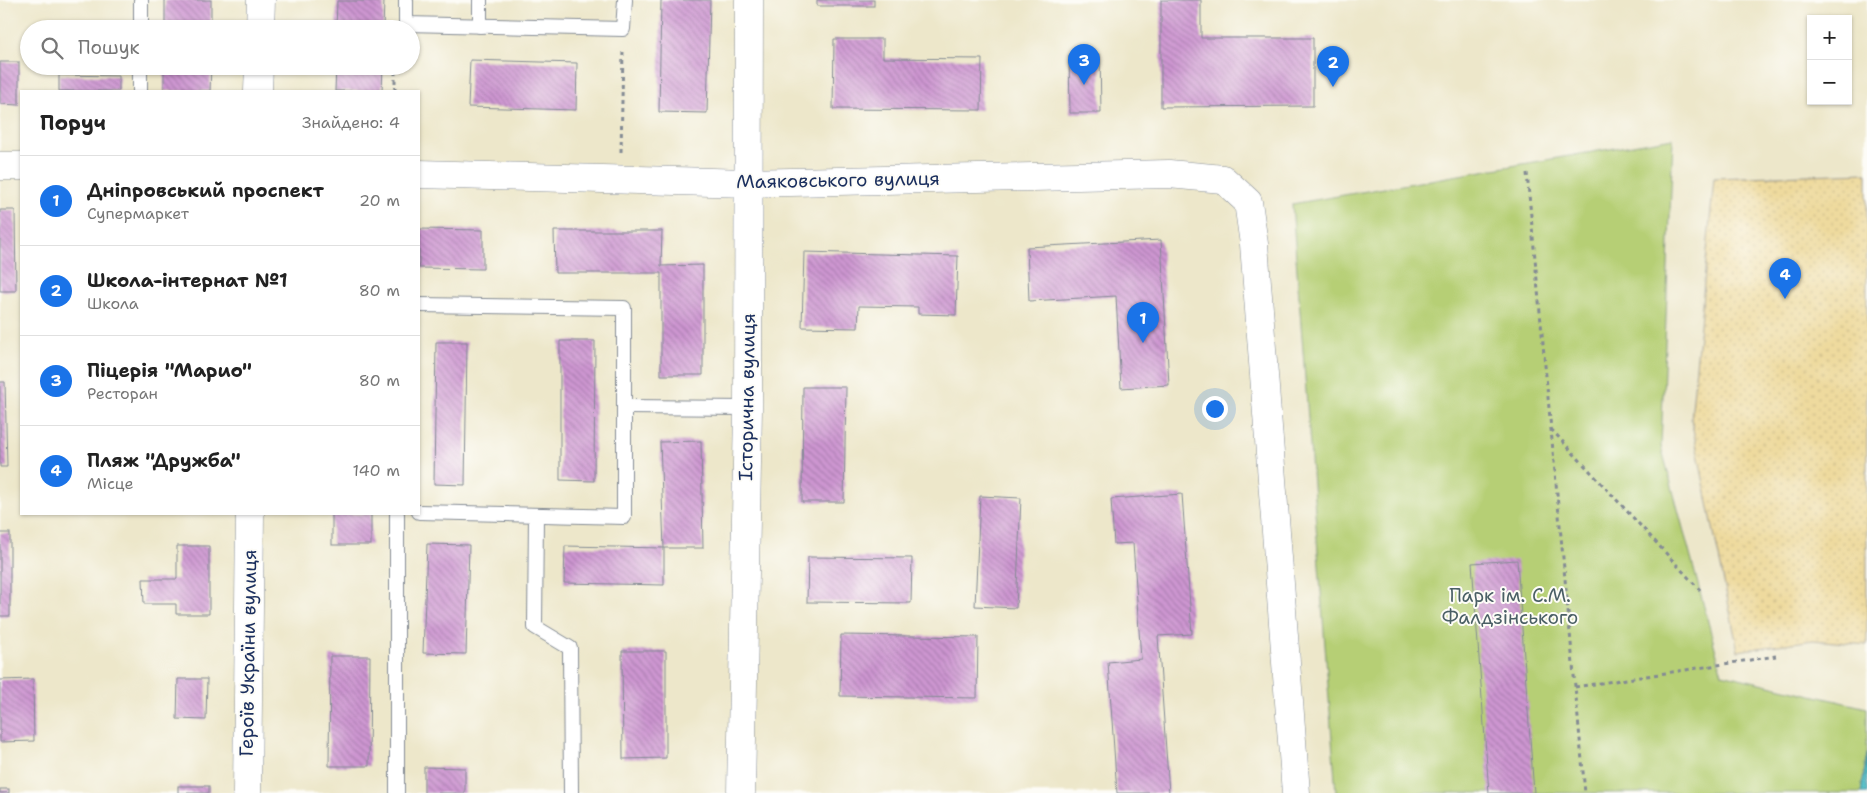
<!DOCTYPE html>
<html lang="uk">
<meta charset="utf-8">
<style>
body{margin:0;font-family:"Shantell Sans",sans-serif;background:#f2f2f2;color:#222}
.controls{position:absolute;right:15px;top:15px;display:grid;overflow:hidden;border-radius:0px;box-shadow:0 1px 4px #0004}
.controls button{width:45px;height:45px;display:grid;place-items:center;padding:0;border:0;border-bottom:1px solid #e0e0e0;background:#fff;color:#222;font:25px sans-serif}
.you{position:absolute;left:1214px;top:408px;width:18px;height:18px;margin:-12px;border:4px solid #fff;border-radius:50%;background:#1a73e8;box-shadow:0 0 0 8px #1a73e833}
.badge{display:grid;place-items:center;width:32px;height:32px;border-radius:50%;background:#1a73e8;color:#fff;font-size:16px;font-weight:700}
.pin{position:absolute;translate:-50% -41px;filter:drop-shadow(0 1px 2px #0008)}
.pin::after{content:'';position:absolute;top:26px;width:18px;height:15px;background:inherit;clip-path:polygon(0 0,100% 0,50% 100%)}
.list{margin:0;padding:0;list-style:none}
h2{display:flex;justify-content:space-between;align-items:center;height:65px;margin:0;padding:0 20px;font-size:21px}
h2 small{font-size:16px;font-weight:400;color:#767676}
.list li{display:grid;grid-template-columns:32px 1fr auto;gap:15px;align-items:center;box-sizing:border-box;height:90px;padding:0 20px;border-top:1px solid #e0e0e0}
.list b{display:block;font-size:19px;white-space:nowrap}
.list p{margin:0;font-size:16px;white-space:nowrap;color:#767676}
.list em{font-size:16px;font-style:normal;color:#767676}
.icon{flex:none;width:28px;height:28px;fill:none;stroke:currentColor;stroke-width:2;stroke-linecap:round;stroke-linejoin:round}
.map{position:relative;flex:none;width:1867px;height:793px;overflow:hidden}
.search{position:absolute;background:#fff;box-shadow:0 1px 4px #0004;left:20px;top:20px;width:400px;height:55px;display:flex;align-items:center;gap:12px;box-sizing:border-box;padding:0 18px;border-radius:28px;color:#767676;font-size:19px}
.panel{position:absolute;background:#fff;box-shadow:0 1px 4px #0004;left:20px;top:90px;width:400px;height:425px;border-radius:0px}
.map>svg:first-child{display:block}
</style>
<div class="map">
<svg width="1867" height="793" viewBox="0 0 1867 793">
<defs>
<pattern id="sand-dots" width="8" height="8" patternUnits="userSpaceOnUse" patternTransform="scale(1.25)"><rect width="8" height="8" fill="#eeda9e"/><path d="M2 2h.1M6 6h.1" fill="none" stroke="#ccbb8a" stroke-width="1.8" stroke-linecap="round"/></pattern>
<pattern id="building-back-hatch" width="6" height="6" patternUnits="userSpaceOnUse" patternTransform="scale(1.25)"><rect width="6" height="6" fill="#ce96d1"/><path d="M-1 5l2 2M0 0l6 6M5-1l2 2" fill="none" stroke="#a67bad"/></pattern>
</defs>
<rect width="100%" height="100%" fill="#fdfcf7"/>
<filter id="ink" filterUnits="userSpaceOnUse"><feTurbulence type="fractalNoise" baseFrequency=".02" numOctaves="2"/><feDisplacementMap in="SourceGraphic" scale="10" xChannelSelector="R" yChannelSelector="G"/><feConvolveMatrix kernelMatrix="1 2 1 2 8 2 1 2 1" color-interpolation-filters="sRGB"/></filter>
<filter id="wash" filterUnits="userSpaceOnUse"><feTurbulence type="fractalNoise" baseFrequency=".0096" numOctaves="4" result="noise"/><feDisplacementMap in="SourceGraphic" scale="20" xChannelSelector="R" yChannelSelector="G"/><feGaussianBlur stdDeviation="1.12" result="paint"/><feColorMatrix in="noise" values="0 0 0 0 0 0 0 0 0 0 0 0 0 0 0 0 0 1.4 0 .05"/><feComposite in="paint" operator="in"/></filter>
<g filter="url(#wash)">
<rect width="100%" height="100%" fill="#ede7ca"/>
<path fill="url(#sand-dots)" stroke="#84847e" d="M 1867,173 L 1867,645 L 1813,640 L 1738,651 L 1691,419 L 1714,178 Z"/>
<path fill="#b6cf74" stroke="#687f69" d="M 1673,138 L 1661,446 L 1722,674 L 1867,708 L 1867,754 L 1861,793 L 1336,793 L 1292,204 Z"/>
<path fill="#4ebdc5" stroke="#347692" d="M 1867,754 L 1867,793 L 1861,793 Z"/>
<g id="blocks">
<g fill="url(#building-back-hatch)">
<rect x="165" y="0" width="46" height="29"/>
<path d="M 661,0 L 710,0 L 707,113 L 659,112 Z"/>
<rect x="817" y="0" width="57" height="6"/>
<path d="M 1161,0 L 1201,0 L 1201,38 L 1313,38 L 1313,106 L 1161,107 Z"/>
<path d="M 337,1 L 384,1 L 383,29 L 336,29 Z"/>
<path d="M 834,39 L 883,39 L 883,58 L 982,59 L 981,110 L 833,109 Z"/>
<path d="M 1100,54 L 1101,113 L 1070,113 L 1069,55 Z"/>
<path d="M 470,60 L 577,63 L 576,110 L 468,107 Z"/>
<path d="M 0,62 L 19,62 L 19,105 L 0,104 Z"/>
<path d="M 164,66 L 211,66 L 210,91 L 164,91 Z"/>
<path d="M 336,66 L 383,66 L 382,91 L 335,91 Z"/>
<path d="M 59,75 L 119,76 L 119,91 L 59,91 Z"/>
<path d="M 0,210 L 15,210 L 16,291 L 0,291 Z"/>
<path d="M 419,229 L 483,230 L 483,269 L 419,268 Z"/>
<path d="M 554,231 L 662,231 L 661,266 L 703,265 L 703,375 L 661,375 L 661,273 L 555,273 Z"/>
<path d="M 1161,240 L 1169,385 L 1121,388 L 1116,296 L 1029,301 L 1027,247 Z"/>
<path d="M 804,252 L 958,256 L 956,315 L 918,314 L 918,307 L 859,306 L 858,328 L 802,327 Z"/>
<path d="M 560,341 L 595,341 L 594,481 L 560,480 Z"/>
<path d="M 436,342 L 467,342 L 465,485 L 434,484 Z"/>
<path d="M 0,382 L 5,382 L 7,467 L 0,467 Z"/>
<path d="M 803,387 L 846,387 L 844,502 L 802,502 Z"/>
<path d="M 701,441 L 703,548 L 664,548 L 664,585 L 564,583 L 565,546 L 664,548 L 660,442 Z"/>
<path d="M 1182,494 L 1192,634 L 1158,636 L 1169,793 L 1117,793 L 1108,662 L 1141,659 L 1133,543 L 1114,544 L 1111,499 Z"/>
<path d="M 980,496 L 1021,498 L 1016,608 L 975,606 Z"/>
<rect x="332" y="514" width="39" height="31"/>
<rect x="0" y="533" width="10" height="83"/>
<path d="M 427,544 L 469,545 L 466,654 L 423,653 Z"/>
<path d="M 177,546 L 209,546 L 209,614 L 176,614 L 176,604 L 144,604 L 143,579 L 177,579 Z"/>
<path d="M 808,557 L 912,558 L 911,603 L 807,602 Z"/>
<path d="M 1517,560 L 1534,793 L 1489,793 L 1472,563 Z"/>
<path d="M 841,635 L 978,637 L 977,698 L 840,696 Z"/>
<path d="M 622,651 L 666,651 L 666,758 L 623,759 Z"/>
<path d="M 330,656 L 370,656 L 369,766 L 329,766 Z"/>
<path d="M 33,679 L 34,741 L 0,742 L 0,680 Z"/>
<path d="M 178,679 L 207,679 L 206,720 L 177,719 Z"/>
<path d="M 424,767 L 465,768 L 465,793 L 424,793 Z"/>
<rect x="178" y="786" width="31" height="7"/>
<rect x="0" y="789" width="9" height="4"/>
</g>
</g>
</g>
<g filter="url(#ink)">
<use href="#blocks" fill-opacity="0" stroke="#848b94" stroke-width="1"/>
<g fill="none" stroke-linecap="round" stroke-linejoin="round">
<defs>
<g id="service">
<path d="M 406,0 L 406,24 L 623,29 L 625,0"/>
<path d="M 480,26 L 480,0"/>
<path d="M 141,29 L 141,0"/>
<path d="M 140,91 L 140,66"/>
<path d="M 419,305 L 624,308 L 624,517 L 419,512"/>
<path d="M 625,407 L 748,408"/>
<path d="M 536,515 L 535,627 L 570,648 L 571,793"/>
<path d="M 397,793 L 397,514"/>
</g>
<g id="minor">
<path d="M 260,29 L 261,0"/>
<path d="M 258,91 L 259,66"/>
<path d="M 0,166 L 21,166"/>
<path d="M 419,174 L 748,183 L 1169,174 L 1223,179 L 1248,202 L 1254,244 L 1296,793"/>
<path d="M 247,793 L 250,514"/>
<path d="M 741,793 L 748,408 L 749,0"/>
</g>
</defs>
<use href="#service" stroke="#848b94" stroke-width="16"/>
<use href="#minor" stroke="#848b94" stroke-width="29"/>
<g stroke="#848b94" stroke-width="3" stroke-dasharray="4 4" stroke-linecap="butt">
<path d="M 395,91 L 395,66"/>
<path d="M 621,152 L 623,50"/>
<path d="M 1527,173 L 1585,793"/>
<path d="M 1551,429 L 1700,590"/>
<path d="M 1575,687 L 1776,656"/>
</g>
<use href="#service" stroke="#fff" stroke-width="14"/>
<use href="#minor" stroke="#fff" stroke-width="28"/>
</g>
</g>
<g text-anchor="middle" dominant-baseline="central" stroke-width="4" stroke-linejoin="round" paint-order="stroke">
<g font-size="19" fill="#1b2f5e" stroke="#fdfcf7">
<text transform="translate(838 180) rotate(-1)">Маяковського вулиця</text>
<text transform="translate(747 397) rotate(-89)">Історична вулиця</text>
<text transform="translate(248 653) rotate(-89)">Героїв України вулиця</text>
</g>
<g font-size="19" fill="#4a5f65" stroke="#fdfcf7">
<text x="1510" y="595">Парк ім. С.М.<tspan x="1510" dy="22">Фалдзінського</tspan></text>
</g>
</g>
</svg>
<div class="controls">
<button>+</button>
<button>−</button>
</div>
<div class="you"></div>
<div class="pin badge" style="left:1143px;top:343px">1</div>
<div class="pin badge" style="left:1333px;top:87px">2</div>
<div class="pin badge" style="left:1084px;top:85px">3</div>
<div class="pin badge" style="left:1785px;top:299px">4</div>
<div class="search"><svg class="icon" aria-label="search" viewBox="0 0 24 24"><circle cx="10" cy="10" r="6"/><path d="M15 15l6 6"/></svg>Пошук</div>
<section class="panel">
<h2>Поруч<small>Знайдено: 4</small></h2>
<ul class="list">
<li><span class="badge">1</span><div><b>Дніпровський проспект</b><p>Супермаркет</p></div><em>20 m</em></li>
<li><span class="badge">2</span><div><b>Школа-інтернат №1</b><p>Школа</p></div><em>80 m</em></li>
<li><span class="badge">3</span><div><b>Піцерія &quot;Марио&quot;</b><p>Ресторан</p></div><em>80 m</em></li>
<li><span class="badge">4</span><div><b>Пляж &quot;Дружба&quot;</b><p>Місце</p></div><em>140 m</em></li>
</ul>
</section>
</div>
